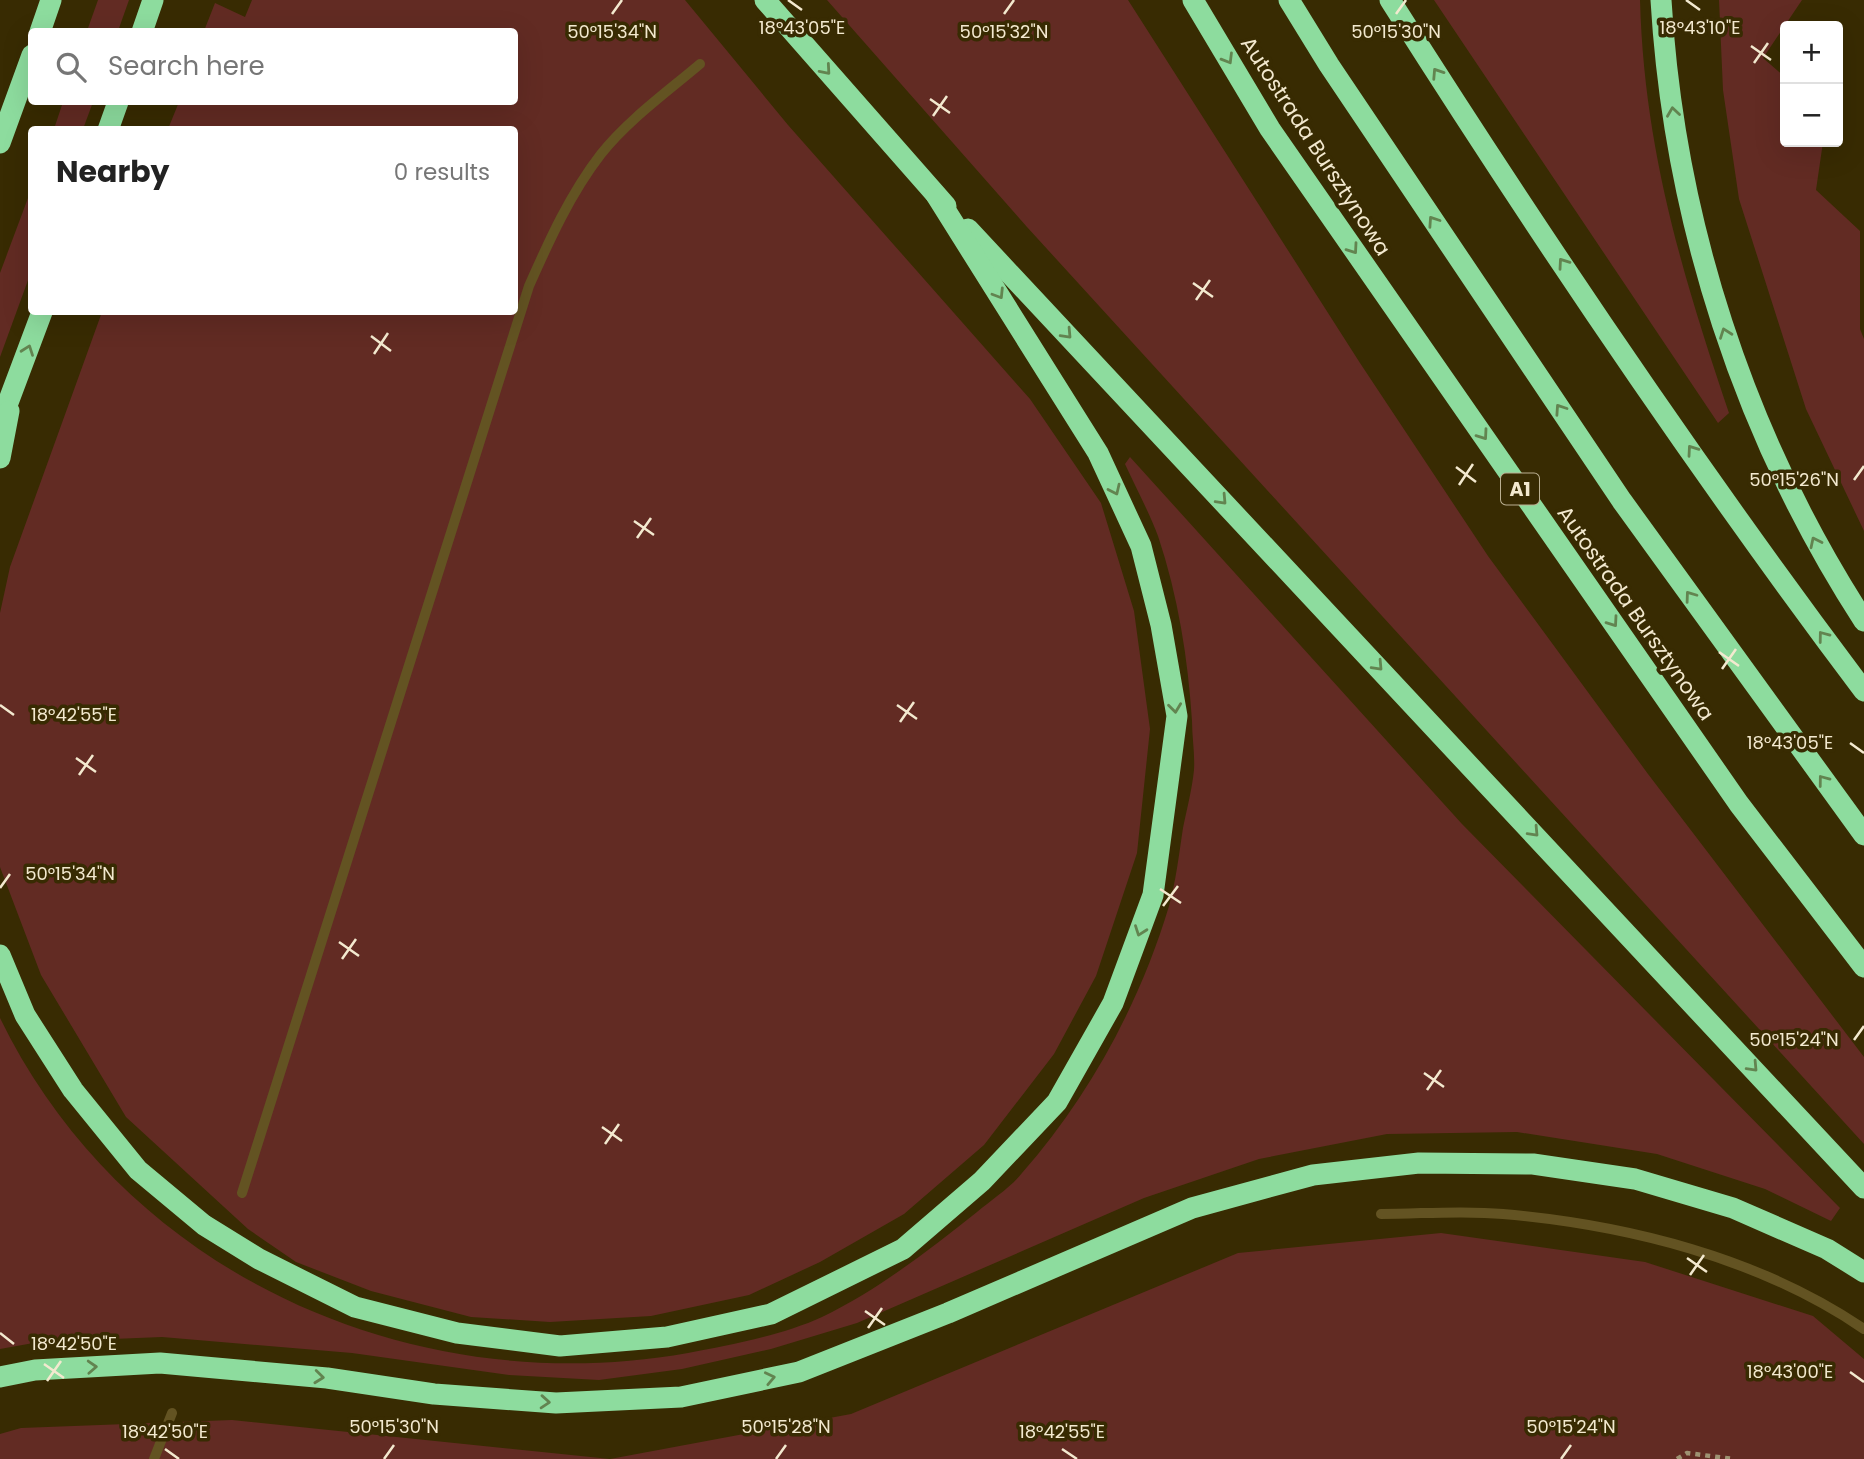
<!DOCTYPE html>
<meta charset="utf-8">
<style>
body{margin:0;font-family:Poppins,sans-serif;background:#f2f2f2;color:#222}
.controls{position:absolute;right:21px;top:21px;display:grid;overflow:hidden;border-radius:7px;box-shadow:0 7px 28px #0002}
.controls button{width:63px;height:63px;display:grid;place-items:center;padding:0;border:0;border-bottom:2px solid #e0e0e0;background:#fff;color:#222;font:35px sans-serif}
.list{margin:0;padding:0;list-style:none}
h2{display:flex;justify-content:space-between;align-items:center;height:91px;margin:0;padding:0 28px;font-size:30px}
h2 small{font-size:23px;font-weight:400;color:#767676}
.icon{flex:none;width:38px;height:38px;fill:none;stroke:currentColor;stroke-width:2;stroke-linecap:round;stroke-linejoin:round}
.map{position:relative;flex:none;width:1864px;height:1459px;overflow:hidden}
.search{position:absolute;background:#fff;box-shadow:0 7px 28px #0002;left:28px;top:28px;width:490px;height:77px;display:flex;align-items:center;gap:18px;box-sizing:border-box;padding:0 24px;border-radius:7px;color:#767676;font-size:26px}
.panel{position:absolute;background:#fff;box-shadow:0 7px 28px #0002;left:28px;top:126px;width:490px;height:189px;border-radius:7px}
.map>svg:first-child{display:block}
</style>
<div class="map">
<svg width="1864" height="1459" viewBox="0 0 1864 1459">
<rect width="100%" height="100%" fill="#382b02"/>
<g fill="#622b23">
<path d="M 98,0 L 129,0 L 118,31 L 87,31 Z"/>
<path d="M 252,0 L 685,0 L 788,125 L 1030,399 L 1101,503 L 1134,611 L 1150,729 L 1137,853 L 1096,976 L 1054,1054 L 984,1145 L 904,1214 L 820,1262 L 749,1295 L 651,1316 L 550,1322 L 471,1317 L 371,1291 L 296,1262 L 248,1229 L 126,1117 L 41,975 L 0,867 L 0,613 L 10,567 L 102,312 L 514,312 L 514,130 L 168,129 L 179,102 L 514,102 L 514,32 L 204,31 L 215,3 L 245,17 Z"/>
<path d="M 827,0 L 1128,0 L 1360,363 L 1488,556 L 1648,774 L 1864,1057 L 1864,1144 L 1027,227 Z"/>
<path d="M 1434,0 L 1640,0 C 1644,148 1682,274 1729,413 L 1718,423 Z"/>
<path d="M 1719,0 L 1802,0 L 1763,58 L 1785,77 L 1785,142 L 1823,142 L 1816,190 L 1860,231 L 1860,329 L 1864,339 L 1864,531 L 1806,409 L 1739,199 L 1723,90 Z"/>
<path d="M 63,102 L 93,102 L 83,129 L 54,129 Z"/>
<path d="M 31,190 L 31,272 L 0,357 L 0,273 Z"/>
<path d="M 1130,457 L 1462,824 L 1840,1208 L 1831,1221 L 1765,1189 L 1657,1154 L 1517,1132 L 1387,1134 L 1259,1159 L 1144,1198 L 857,1323 L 771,1349 L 682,1369 L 599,1380 L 509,1375 L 352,1353 L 162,1337 L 39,1342 L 0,1349 L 0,1018 C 125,1275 413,1402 688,1353 C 730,1345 783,1335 822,1317 C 878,1290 929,1250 977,1212 C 992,1199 1010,1188 1022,1173 C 1089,1097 1140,1003 1169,906 C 1176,881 1179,854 1183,828 C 1187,809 1192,789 1194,770 C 1195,754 1192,737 1192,721 C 1188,658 1178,596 1158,536 C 1149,512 1136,488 1125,464 Z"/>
<path d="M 1441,1233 L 1645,1262 L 1813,1316 L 1864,1359 L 1864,1459 L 0,1459 L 0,1434 L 21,1428 L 232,1420 L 610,1459 L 851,1414 L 1238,1253 Z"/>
</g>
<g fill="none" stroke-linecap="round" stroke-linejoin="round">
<g stroke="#635322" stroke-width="10">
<path d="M 242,1193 L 529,286 C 549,241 570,194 601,154 C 628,120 667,92 700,64"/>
<path d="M 1381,1214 C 1421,1214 1463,1210 1503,1214 C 1628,1225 1760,1258 1864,1329"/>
<path d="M 154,1459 L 172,1413"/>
</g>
<path stroke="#9e9272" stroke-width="4.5" stroke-dasharray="5 5" stroke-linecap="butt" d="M 1677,1459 L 1687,1453 L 1733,1459"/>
<g stroke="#8ddc9e" stroke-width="21">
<path d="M 765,0 L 946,206"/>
<path d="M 1193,0 L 1270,129 L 1739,804 L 1864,967"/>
<path d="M 1289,0 L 1329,65 L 1622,501 L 1864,835"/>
<path d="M 1390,0 C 1539,235 1697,469 1864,691"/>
<path d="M 1661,0 C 1674,220 1744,436 1864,621"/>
<path d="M 40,32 L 51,0"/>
<path d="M 142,32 L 153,0"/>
<path d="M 108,130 L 118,102"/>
<path d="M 0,143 L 32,55"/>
<path d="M 968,229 L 1864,1188"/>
<path d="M 0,424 L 42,312"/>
<path d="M 0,458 L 9,411"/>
<path d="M 0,955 L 25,1015 L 73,1090 L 138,1170 L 204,1225 L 259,1259 L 355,1307 L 457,1333 L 560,1346 L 667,1337 L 771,1314 L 903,1249 L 982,1181 L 1057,1102 L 1113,1003 L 1153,895 L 1177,716 L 1161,625 L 1141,546 L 1098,453 L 936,195"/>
<path d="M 0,1377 L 35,1370 L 160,1363 L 327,1378 L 434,1394 L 556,1403 L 681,1397 L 799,1372 L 948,1313 L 1192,1208 L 1313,1175 L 1419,1163 L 1533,1164 L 1635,1179 L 1733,1208 L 1827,1249 L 1864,1272"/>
</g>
</g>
<defs><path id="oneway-chevron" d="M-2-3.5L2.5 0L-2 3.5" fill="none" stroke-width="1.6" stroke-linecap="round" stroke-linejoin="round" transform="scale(1.75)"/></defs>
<g stroke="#628450">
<use href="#oneway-chevron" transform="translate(1228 59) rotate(59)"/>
<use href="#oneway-chevron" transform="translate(826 70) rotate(49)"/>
<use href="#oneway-chevron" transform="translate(1437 73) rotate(-123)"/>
<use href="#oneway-chevron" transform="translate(1673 112) rotate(-98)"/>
<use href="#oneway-chevron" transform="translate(1433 221) rotate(-124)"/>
<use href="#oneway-chevron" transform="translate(1353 249) rotate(55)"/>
<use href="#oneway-chevron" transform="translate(1563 263) rotate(-125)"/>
<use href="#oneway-chevron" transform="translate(999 294) rotate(58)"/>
<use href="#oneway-chevron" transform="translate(1725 333) rotate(-110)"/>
<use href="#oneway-chevron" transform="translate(1067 334) rotate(47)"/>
<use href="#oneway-chevron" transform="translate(28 350) rotate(-70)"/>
<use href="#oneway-chevron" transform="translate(1560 409) rotate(-124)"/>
<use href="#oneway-chevron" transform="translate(1483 435) rotate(55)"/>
<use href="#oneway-chevron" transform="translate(1692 450) rotate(-125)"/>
<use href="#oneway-chevron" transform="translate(1115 490) rotate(65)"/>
<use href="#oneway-chevron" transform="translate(1222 500) rotate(47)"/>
<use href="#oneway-chevron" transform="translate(1815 542) rotate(-116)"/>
<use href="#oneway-chevron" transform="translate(1690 596) rotate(-126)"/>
<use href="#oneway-chevron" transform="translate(1613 622) rotate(55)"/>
<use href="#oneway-chevron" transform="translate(1823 636) rotate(-127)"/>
<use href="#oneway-chevron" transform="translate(1378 666) rotate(47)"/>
<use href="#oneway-chevron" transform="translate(1175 708) rotate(83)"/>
<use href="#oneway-chevron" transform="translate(1823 780) rotate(-127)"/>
<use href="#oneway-chevron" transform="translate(1534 832) rotate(47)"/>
<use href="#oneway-chevron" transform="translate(1140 931) rotate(110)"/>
<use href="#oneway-chevron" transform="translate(1753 1067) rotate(47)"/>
<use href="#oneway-chevron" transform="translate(92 1367) rotate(-3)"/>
<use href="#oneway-chevron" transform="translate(319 1377) rotate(6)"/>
<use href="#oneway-chevron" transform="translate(770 1378) rotate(-12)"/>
<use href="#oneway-chevron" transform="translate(545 1402) rotate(4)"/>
</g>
<path fill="none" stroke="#f3e9cf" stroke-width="2.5" d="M 788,0 L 802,10M 1686,0 L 1700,10M 612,14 L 622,0M 1004,14 L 1014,0M 1396,14 L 1406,0M 1751,46 L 1771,60M 1754,63 L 1768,43M 930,99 L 950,113M 933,116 L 947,96M 1193,283 L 1213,297M 1196,300 L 1210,280M 371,336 L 391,351M 374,354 L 388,333M 1456,467 L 1476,482M 1854,480 L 1864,466M 1459,485 L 1473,464M 634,521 L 654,535M 637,538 L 651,518M 1719,652 L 1739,666M 1722,669 L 1736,649M 0,705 L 14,715M 897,705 L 917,719M 900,722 L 914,702M 1850,743 L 1864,753M 76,758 L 96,772M 79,775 L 93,755M 0,888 L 10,874M 1160,889 L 1181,903M 1163,906 L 1178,886M 339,942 L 359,956M 342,959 L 356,939M 1854,1040 L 1864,1026M 1424,1073 L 1444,1087M 1427,1090 L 1441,1070M 602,1127 L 622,1141M 605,1144 L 619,1124M 1687,1258 L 1707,1272M 1690,1275 L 1704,1255M 865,1311 L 885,1325M 868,1328 L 882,1308M 0,1333 L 14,1344M 44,1364 L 64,1378M 1850,1372 L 1864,1382M 47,1381 L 61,1361M 165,1449 L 179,1459M 1062,1449 L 1077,1459M 384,1459 L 394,1445M 776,1459 L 786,1445M 1561,1459 L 1571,1445"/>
<g text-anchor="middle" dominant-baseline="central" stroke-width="7" stroke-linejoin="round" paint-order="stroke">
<rect fill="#382b02" stroke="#bbb092" stroke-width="2" x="1501" y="473.5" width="38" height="31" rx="5"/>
<g font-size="19" font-weight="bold" fill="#f3e9cf">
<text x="1520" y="489">A1</text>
</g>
<g font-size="21" fill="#f3e9cf" stroke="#382b02">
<text transform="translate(1316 146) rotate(57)">Autostrada Bursztynowa</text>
<text transform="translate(1636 613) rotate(55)">Autostrada Bursztynowa</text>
</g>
</g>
<g font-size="18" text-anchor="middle" fill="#f3e9cf" stroke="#382b02" stroke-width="7" stroke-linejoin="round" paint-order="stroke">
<text x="1700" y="34">18°43'10"E</text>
<text x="802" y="34">18°43'05"E</text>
<text x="612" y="38">50°15'34"N</text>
<text x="1004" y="38">50°15'32"N</text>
<text x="1396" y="38">50°15'30"N</text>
<text x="1794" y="486">50°15'26"N</text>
<text x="74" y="721">18°42'55"E</text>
<text x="1790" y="749">18°43'05"E</text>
<text x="70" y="880">50°15'34"N</text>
<text x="1794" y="1046">50°15'24"N</text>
<text x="74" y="1350">18°42'50"E</text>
<text x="1790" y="1378">18°43'00"E</text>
<text x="394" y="1433">50°15'30"N</text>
<text x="786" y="1433">50°15'28"N</text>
<text x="1571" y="1433">50°15'24"N</text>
<text x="165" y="1438">18°42'50"E</text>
<text x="1062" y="1438">18°42'55"E</text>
</g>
</svg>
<div class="controls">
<button>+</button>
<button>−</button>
</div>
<div class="search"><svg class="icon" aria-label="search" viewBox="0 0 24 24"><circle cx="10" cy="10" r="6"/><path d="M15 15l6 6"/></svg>Search here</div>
<section class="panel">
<h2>Nearby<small>0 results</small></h2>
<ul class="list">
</ul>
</section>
</div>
